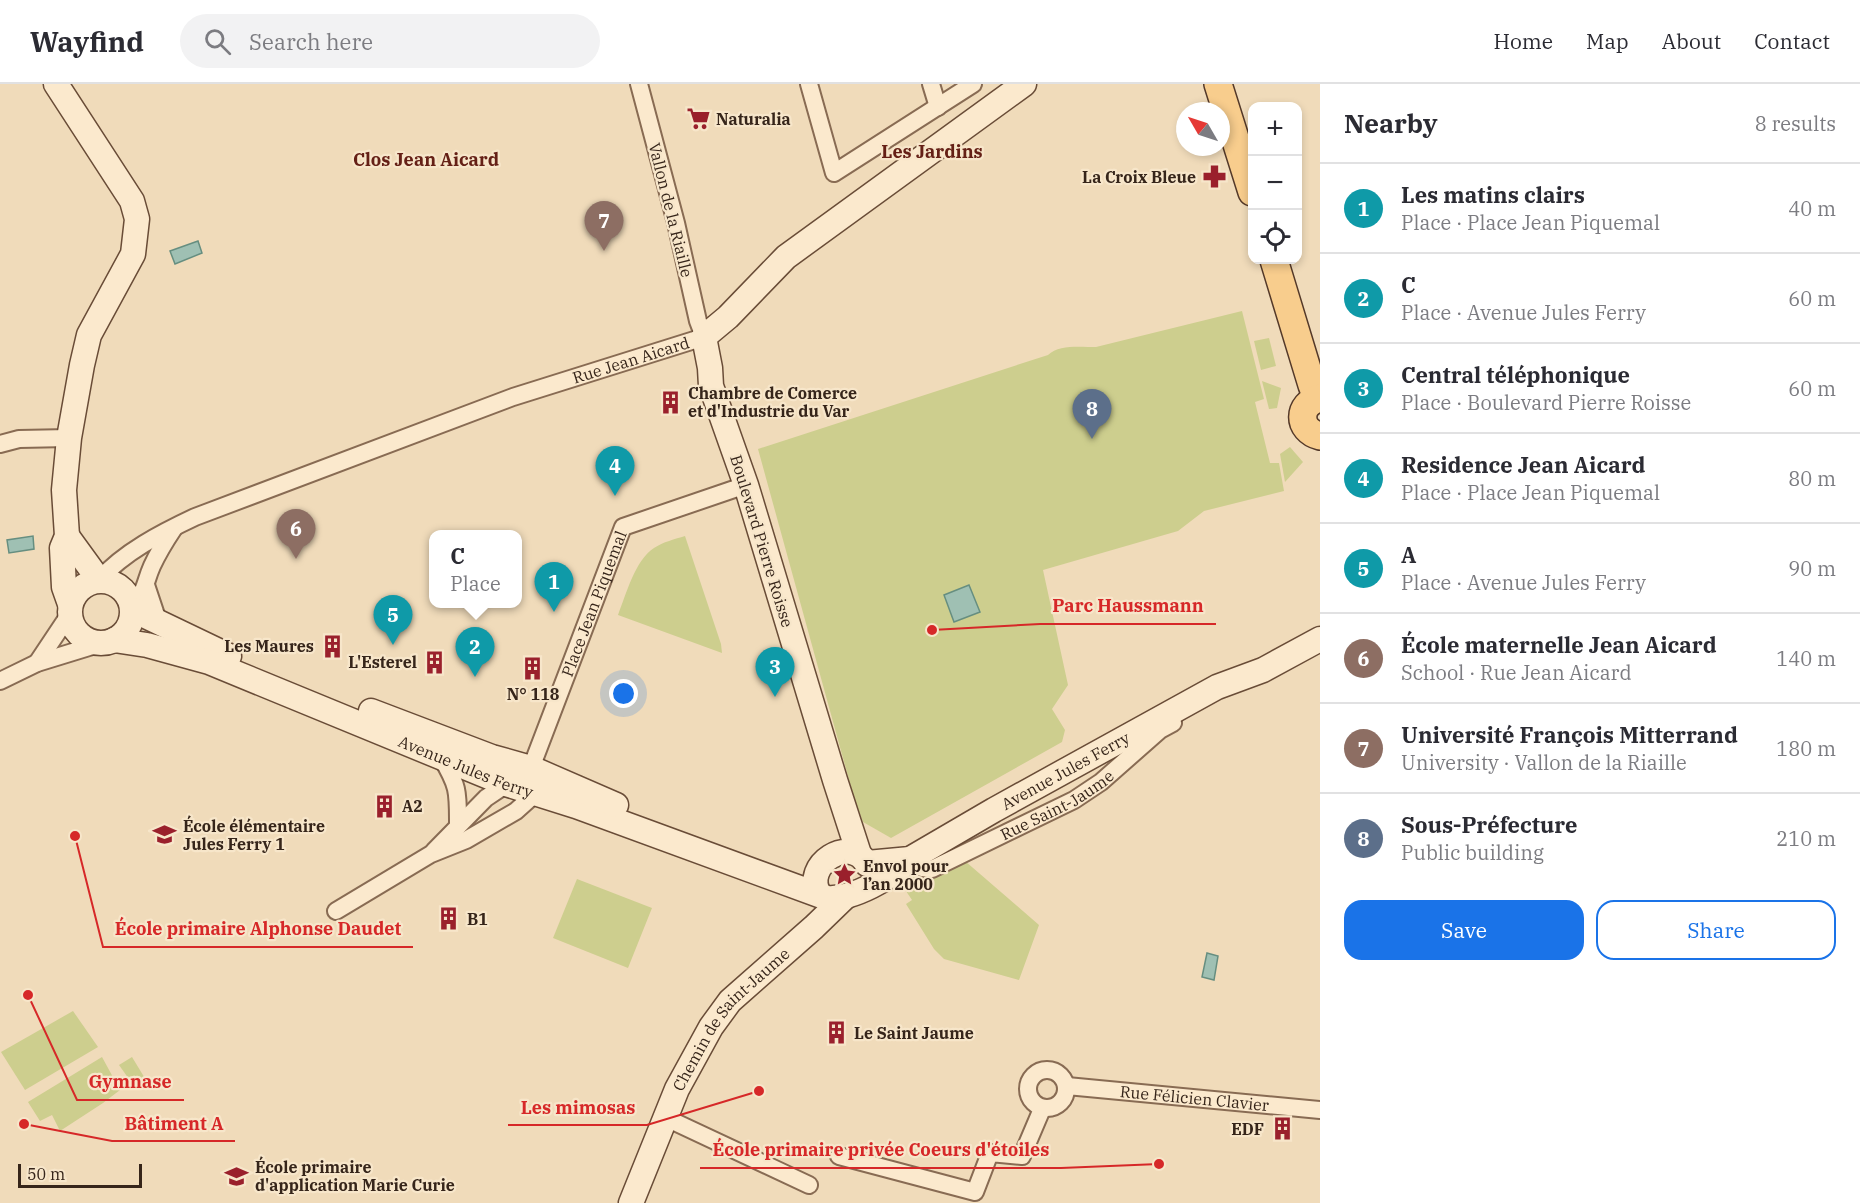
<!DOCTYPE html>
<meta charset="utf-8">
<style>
body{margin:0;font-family:"IBM Plex Serif",serif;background:#f2f2f3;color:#2b2b33}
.controls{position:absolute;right:18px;top:18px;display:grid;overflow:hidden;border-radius:12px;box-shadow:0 3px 9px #0003}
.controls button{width:54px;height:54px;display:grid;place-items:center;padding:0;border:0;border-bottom:2px solid #e1e1e2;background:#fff;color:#2b2b33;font:30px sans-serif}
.compass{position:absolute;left:1176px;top:18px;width:54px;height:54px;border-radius:50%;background:#fff;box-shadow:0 3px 9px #0003;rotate:309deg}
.scale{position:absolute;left:18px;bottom:15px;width:124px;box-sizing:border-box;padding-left:6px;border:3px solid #36251a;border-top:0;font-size:16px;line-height:21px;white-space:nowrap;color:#36251a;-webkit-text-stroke:4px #f7e6ca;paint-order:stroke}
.you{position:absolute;left:624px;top:610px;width:21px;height:21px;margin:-15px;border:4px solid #fff;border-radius:50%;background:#1a73e8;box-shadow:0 0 0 9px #1a73e833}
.badge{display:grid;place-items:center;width:39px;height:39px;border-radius:50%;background:#1a73e8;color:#fff;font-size:20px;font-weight:700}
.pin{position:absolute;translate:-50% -50px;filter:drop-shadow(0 2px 3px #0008)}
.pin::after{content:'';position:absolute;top:32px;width:21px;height:18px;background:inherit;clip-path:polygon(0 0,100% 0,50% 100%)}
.popup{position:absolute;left:429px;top:446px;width:93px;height:78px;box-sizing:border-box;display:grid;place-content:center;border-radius:12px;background:#fff;filter:drop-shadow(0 2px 4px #0005);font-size:20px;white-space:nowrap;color:#7c7c81}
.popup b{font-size:22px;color:#2b2b33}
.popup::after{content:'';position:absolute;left:50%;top:100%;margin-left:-12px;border:12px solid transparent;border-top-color:#fff}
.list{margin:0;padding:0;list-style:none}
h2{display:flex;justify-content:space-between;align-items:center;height:78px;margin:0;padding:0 24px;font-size:26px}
h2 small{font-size:20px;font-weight:400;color:#7c7c81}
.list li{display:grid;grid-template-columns:39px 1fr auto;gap:18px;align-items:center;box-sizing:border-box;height:90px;padding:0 24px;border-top:2px solid #e1e1e2}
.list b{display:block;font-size:22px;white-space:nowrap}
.list p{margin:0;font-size:20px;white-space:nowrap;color:#7c7c81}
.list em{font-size:20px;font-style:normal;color:#7c7c81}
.actions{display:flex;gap:12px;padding:18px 24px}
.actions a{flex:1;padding:14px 0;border:2px solid #1a73e8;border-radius:18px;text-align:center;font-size:21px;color:#1a73e8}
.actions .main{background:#1a73e8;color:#fff}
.icon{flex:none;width:33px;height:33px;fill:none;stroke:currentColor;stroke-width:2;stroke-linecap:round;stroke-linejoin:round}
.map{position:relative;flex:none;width:1320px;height:1119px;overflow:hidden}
header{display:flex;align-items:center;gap:36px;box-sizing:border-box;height:84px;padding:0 30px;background:#fff;border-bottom:2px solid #e1e1e2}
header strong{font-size:28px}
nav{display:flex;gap:33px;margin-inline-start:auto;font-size:21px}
.search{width:420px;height:54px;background:#f2f2f3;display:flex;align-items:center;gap:15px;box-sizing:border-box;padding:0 21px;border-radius:33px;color:#7c7c81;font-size:22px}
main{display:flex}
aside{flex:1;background:#fff}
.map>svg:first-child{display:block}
</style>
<header>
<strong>Wayfind</strong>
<div class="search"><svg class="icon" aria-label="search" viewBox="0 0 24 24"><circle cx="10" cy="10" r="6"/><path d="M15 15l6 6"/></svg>Search here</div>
<nav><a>Home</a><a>Map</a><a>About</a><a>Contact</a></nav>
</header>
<main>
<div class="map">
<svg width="1320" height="1119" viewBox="0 0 1320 1119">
<rect width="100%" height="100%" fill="#f0dbba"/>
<g fill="#cdce8e">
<path d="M 1242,227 L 1264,315 L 1255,318 L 1270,379 L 1279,379 L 1284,407 L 1204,427 L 1178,447 L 1043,486 L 1068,601 L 1052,625 L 1065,646 L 1062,658 L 891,754 L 863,738 L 854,714 L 758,365 L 1048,271 C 1059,260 1081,263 1096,263 Z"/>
<path d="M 1269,254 L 1276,282 L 1261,286 L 1254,257 Z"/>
<path d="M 1262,297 L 1281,304 L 1277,324 L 1269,325 Z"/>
<path d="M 1290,363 L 1303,378 L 1285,398 L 1280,370 Z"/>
<path d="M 685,452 L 721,560 L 722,569 L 618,531 C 626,511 635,476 654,464 C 663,458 675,455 685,452 Z"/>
<path d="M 965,777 L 1039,841 L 1019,896 L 944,875 L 934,865 L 906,820 L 912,816 L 902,801 L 922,787 Z"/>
<path d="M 577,795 L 652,824 L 628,884 L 553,854 Z"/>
<path d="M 73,927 L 98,963 L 25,1006 L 1,968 Z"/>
<path d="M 102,973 L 120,1006 L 103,1019 L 60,1047 L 52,1031 L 40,1037 L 28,1018 Z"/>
<path d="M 132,973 L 149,1001 L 136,1005 L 119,981 Z"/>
</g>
<g fill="#9fc0b3" stroke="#668e80" stroke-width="1.5">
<path d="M 198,157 L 202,169 L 175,180 L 170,167 Z"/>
<path d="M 33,452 L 34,465 L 9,469 L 7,456 Z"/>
<path d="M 969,501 L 980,528 L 954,538 L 944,511 Z"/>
<path d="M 1207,869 L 1218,872 L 1214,896 L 1202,893 Z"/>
</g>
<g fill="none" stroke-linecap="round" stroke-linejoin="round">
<defs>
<g id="street">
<path d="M 809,0 L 834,89 L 973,0"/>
<path d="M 931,0 L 938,23"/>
<path d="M 0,360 L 19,355 L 69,354"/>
<path id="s1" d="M 99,496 C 124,468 161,449 195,433 L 513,313 L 704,253 L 698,237 L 676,139 L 639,0"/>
<path d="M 146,501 L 158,537"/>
<path d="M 132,521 C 147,506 144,500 152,482 C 158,469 166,456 174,444"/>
<path d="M 37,579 L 69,531"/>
<path d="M 0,597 L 37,579 L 102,559"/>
<path d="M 441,673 C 459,703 458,708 458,742"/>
<path id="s2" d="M 531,684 L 623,443 L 746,401"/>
<path d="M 434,767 L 486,714 L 513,696"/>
<path id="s3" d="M 905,780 L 922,784 L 932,785 L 1074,716 L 1101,698 L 1160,646 L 1173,639"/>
<path d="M 336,827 L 431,770 L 466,756 L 516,727 L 536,709 L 535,703"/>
<circle cx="1047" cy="1005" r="19"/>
<path id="s4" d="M 1067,1002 L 1320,1026"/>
<path d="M 664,1033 L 809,1101"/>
<path d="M 839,1072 L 975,1108 L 990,1069 L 1022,1072 L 1042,1025"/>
</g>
<g id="secondary">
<path d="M 56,0 L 132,117 L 137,135 L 133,170 L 89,251 L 82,281 L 69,354 L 64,406 L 67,452 L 62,464 L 64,503 L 70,520"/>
<path d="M 67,452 L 99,496"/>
<circle cx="101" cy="528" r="31"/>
<path d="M 133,526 L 229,572"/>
<path id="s5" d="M 114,556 L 147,561 L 209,578 L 506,700 L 576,722 L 827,814 C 852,816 893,793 910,775"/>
<path d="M 371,627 L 492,673 L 531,684 L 616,721"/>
<path d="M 859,770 L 835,696 L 746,401 L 711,302 L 710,284 L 704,253 L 728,233 L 786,173 L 1024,0"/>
<path id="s6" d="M 867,779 L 910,775 L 994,726 L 1217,603 L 1263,586 L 1320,555"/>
<path d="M 819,810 C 802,781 850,750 867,780"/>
<path id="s7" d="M 631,1119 L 677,1005 L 711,943 L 730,917 L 814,843 L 845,813"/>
</g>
<g id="primary">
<path d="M 1218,0 L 1252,108"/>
<path d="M 1274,176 L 1312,301 L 1317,314"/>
<path d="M 1320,314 C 1297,320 1297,346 1320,352"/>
</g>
</defs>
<use href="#street" stroke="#886b53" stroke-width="20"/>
<use href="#secondary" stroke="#694c37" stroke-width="27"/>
<use href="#primary" stroke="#543929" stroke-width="30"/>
<use href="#street" stroke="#fbe9cd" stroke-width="16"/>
<use href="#secondary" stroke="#fbe9cd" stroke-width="24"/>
<use href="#primary" stroke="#f8cd8d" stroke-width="27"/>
</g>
<defs>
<symbol id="supermarket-bare" viewBox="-9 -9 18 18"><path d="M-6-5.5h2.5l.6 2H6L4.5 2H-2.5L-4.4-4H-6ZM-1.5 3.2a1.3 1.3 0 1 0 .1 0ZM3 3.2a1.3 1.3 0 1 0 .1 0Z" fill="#9a202c" stroke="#f7e6ca" stroke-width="2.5" paint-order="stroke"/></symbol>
<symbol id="pharmacy-bare" viewBox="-9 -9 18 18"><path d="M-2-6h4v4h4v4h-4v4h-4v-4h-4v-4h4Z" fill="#9a202c" stroke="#f7e6ca" stroke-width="2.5" paint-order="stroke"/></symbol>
<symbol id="building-bare" viewBox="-9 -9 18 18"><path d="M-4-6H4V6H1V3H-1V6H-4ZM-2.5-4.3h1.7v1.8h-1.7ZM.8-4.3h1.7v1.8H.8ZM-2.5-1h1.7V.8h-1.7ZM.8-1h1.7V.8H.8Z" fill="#9a202c" stroke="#f7e6ca" stroke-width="2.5" paint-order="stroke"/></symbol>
<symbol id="school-bare" viewBox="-9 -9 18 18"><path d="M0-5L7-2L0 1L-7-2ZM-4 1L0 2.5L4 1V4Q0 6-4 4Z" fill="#9a202c" stroke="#f7e6ca" stroke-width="2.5" paint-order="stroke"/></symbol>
<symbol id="sight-bare" viewBox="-9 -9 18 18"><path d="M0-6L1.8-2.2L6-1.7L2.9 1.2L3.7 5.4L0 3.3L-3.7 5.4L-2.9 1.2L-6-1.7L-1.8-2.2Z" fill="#9a202c" stroke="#f7e6ca" stroke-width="2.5" paint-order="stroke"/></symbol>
</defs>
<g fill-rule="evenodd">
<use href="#supermarket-bare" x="682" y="18" width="33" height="33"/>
<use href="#pharmacy-bare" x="1198" y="76" width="33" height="33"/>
<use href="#building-bare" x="654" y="302" width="33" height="33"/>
<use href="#building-bare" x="316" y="546" width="33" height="33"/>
<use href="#building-bare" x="418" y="562" width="33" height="33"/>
<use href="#building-bare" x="516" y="568" width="33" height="33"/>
<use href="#building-bare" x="368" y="706" width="33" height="33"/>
<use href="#school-bare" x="148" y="734" width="33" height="33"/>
<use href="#sight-bare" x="828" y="774" width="33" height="33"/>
<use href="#building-bare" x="432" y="818" width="33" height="33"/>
<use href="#building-bare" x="820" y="932" width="33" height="33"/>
<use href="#building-bare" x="1266" y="1028" width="33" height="33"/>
<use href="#school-bare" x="220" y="1076" width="33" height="33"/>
</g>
<g text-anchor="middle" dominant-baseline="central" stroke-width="4.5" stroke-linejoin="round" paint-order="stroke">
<g font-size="16" font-weight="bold" fill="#36251a" stroke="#f7e6ca" text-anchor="start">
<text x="716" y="35">Naturalia</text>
<text x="1196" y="93" text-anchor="end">La Croix Bleue</text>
<text x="688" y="309">Chambre de Comerce<tspan x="688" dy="18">et d'Industrie du Var</tspan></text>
<text x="314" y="562" text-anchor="end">Les Maures</text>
<text x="417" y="578" text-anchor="end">L'Esterel</text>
<text x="533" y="610" text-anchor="middle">N° 118</text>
<text x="402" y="722">A2</text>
<text x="183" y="742">École élémentaire<tspan x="183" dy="18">Jules Ferry 1</tspan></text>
<text x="863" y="782">Envol pour<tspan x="863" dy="18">l’an 2000</tspan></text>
<text x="467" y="835">B1</text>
<text x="854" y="949">Le Saint Jaume</text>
<text x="1264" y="1045" text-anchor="end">EDF</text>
<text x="255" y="1083">École primaire<tspan x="255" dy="18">d'application Marie Curie</tspan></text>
</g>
<g font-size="16" fill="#36251a" stroke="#f7e6ca">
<text transform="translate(671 126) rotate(76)">Vallon de la Riaille</text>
<text stroke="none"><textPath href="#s1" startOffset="579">Rue Jean Aicard</textPath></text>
<text transform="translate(762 457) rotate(73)">Boulevard Pierre Roisse</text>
<text stroke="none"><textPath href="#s2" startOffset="176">Place Jean Piquemal</textPath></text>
<text stroke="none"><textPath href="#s5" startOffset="375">Avenue Jules Ferry</textPath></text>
<text stroke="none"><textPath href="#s6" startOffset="222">Avenue Jules Ferry</textPath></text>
<text stroke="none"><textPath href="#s3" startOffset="168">Rue Saint-Jaume</textPath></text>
<text stroke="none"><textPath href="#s7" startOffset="212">Chemin de Saint-Jaume</textPath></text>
<text stroke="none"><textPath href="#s4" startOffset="128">Rue Félicien Clavier</textPath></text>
</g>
<g font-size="18" font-weight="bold" fill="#652016" stroke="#f7e6ca">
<text x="932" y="67">Les Jardins</text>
<text x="426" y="75">Clos Jean Aicard</text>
</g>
</g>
<path fill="none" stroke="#d62828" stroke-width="2" d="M932 546L1040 540H1216M75 752L103 863H413M28 911L77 1016H184M759 1007L647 1041H508M24 1040L112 1057H235M1159 1080L1061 1084H700"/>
<g fill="#d62828" stroke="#f7e6ca" stroke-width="2">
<circle cx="932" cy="546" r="6"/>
<circle cx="75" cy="752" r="6"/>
<circle cx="28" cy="911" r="6"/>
<circle cx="759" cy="1007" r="6"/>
<circle cx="24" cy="1040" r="6"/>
<circle cx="1159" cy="1080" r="6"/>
</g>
<g font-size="18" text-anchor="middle" font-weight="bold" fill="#d62828" stroke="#f7e6ca" stroke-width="4.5" stroke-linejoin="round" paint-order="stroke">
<text x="1128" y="528">Parc Haussmann</text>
<text x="258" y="851">École primaire Alphonse Daudet</text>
<text x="130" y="1004">Gymnase</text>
<text x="578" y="1030">Les mimosas</text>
<text x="174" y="1046">Bâtiment A</text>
<text x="881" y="1072">École primaire privée Coeurs d'étoiles</text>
</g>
</svg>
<div class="controls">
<button>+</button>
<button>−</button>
<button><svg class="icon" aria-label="locate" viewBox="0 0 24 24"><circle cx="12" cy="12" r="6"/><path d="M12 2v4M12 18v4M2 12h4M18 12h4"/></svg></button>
</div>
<svg class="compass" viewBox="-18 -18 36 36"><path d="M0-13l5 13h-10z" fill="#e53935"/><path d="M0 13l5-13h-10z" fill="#7c7c81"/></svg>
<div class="scale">50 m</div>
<div class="you"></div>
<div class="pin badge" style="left:554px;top:528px;background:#0f9aa8">1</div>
<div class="pin badge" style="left:475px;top:593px;background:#0f9aa8">2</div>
<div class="popup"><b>C</b>Place</div>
<div class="pin badge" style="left:775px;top:613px;background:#0f9aa8">3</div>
<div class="pin badge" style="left:615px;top:412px;background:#0f9aa8">4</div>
<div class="pin badge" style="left:393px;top:561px;background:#0f9aa8">5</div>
<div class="pin badge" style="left:296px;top:475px;background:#8d6e63">6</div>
<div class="pin badge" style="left:604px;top:167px;background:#8d6e63">7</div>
<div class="pin badge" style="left:1092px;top:355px;background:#5c6f8a">8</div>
</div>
<aside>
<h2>Nearby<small>8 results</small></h2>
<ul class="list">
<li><span class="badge" style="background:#0f9aa8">1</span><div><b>Les matins clairs</b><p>Place · Place Jean Piquemal</p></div><em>40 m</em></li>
<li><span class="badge" style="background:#0f9aa8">2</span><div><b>C</b><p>Place · Avenue Jules Ferry</p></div><em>60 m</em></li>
<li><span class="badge" style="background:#0f9aa8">3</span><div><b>Central téléphonique</b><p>Place · Boulevard Pierre Roisse</p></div><em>60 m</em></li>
<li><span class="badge" style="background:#0f9aa8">4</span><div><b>Residence Jean Aicard</b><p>Place · Place Jean Piquemal</p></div><em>80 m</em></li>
<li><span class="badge" style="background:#0f9aa8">5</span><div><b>A</b><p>Place · Avenue Jules Ferry</p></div><em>90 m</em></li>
<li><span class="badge" style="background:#8d6e63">6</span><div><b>École maternelle Jean Aicard</b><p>School · Rue Jean Aicard</p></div><em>140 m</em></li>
<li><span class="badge" style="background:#8d6e63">7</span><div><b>Université François Mitterrand</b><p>University · Vallon de la Riaille</p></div><em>180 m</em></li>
<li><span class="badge" style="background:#5c6f8a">8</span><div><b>Sous-Préfecture</b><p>Public building</p></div><em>210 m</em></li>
</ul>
<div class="actions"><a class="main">Save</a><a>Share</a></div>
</aside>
</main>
